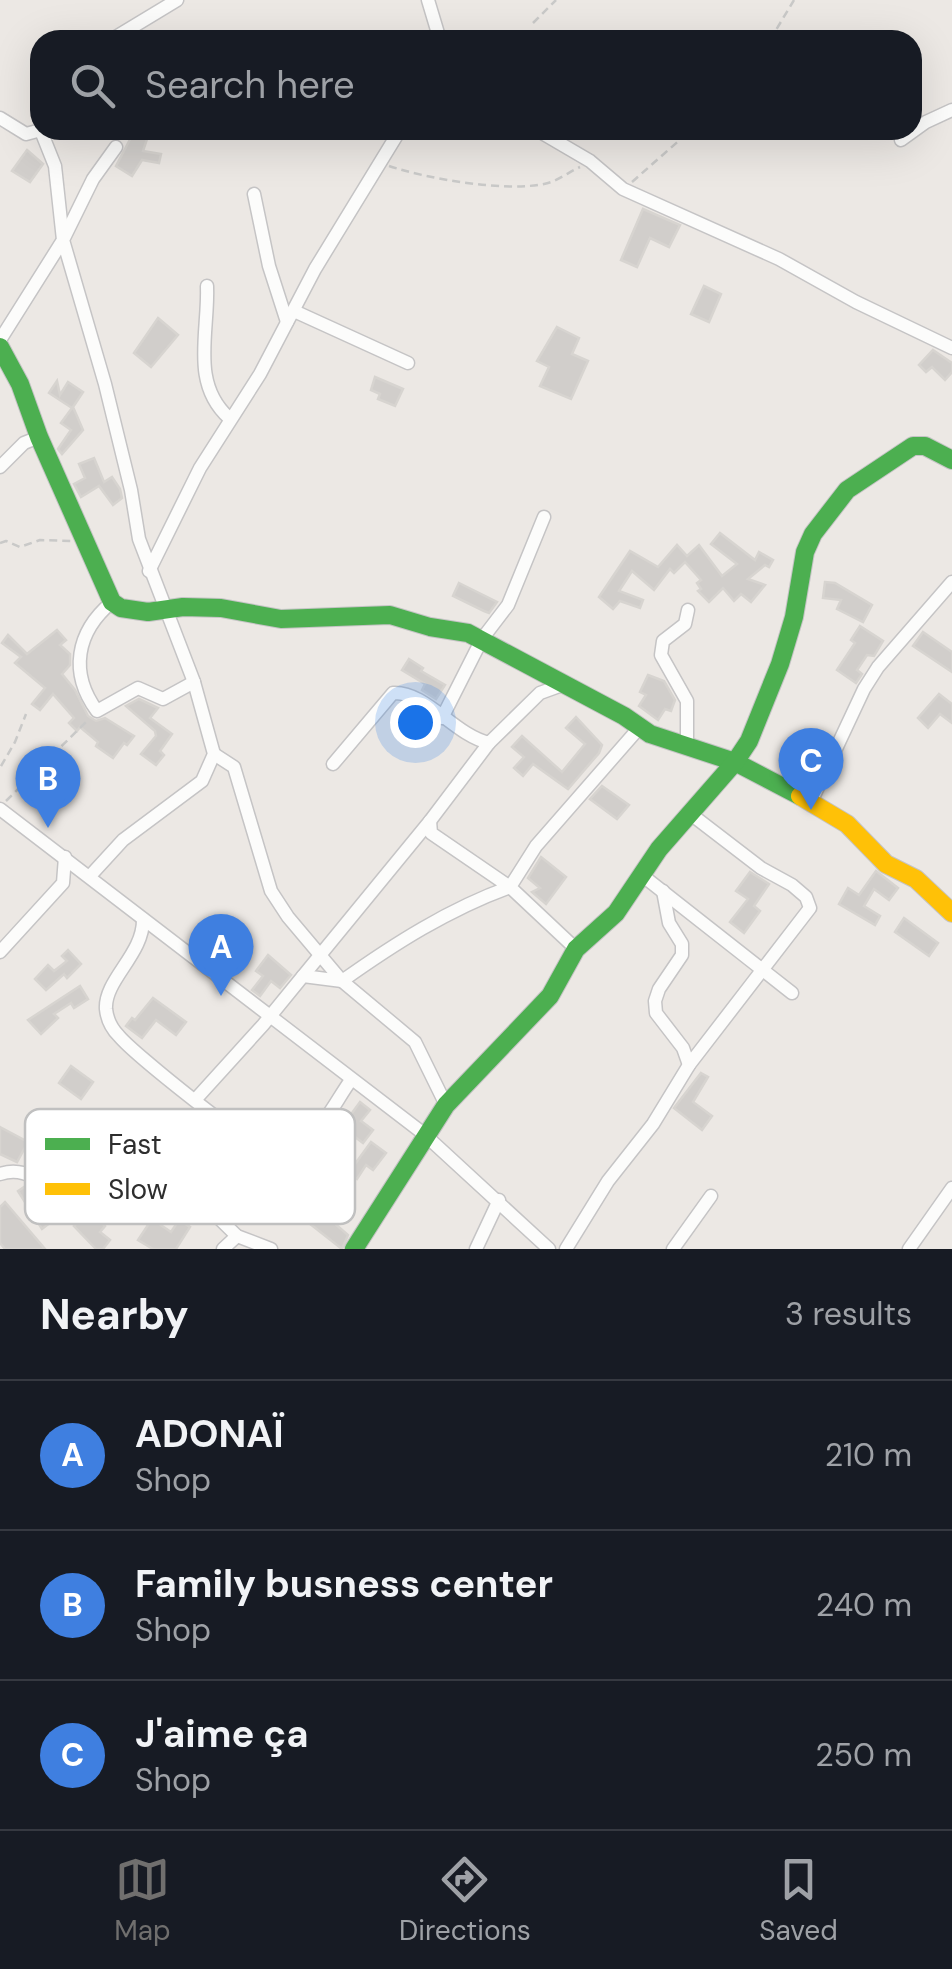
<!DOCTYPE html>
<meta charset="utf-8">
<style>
body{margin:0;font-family:"DM Sans",sans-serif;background:#20242c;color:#f1f3f6}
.you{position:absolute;left:415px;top:722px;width:35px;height:35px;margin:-25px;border:8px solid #fff;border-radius:50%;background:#1a73e8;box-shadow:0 0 0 15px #1a73e833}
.badge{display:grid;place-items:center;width:65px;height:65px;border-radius:50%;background:#706f6e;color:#fff;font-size:32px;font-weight:700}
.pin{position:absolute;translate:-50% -82px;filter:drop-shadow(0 2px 5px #0008)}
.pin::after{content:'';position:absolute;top:52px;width:35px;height:30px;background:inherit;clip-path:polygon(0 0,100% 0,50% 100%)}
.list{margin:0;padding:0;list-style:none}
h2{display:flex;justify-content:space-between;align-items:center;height:130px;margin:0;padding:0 40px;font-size:42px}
h2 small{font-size:32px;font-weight:400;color:#9ea1a6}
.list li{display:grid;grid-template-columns:65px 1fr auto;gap:30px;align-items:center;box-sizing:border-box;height:150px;padding:0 40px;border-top:2px solid #363941}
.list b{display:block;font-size:38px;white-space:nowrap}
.list p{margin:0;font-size:32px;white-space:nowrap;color:#9ea1a6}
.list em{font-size:32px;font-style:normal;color:#9ea1a6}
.icon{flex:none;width:55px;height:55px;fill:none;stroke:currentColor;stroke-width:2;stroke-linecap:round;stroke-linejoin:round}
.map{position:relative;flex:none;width:952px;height:1249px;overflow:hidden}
.search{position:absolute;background:#171b24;box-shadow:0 10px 40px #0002;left:30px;right:30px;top:30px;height:110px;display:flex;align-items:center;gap:25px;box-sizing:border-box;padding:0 35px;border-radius:30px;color:#9ea1a6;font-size:38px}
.sheet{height:580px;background:#171b24}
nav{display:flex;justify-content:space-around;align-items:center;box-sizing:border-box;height:140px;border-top:2px solid #363941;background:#171b24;font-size:28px;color:#9ea1a6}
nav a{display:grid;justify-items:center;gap:5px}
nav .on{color:#706f6e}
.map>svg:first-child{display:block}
</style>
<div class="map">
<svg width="952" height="1249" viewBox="0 0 952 1249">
<rect width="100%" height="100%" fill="#ece8e4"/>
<g fill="#d1cecb" stroke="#d7d4d0" stroke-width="2.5">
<path d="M 135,130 L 150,130 L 143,151 L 161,154 L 159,163 L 142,160 L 132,176 L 116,166 Z"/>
<path d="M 27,150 L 43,164 L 30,182 L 12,171 Z"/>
<path d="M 643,209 L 680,225 L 669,247 L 650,238 L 637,267 L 621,260 Z"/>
<path d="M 704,286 L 721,294 L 709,322 L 691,314 Z"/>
<path d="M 158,318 L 178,335 L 151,367 L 134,353 Z"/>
<path d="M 557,327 L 579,338 L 572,354 L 588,361 L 571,399 L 540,386 L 549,367 L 537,361 Z"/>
<path d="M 933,350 L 952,363 L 952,372 L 945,380 L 932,367 L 926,372 L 919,365 Z"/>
<path d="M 375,377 L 403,389 L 395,406 L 378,399 L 380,394 L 371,390 Z"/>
<path d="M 57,381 L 60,395 L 68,382 L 83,392 L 73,407 L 83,430 L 62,454 L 58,449 L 71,430 L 61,423 L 72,408 L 49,393 Z"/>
<path d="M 94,458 L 104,482 L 112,477 L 120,489 L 122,498 L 113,505 L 99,486 L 81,497 L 74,484 L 85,478 L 79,464 Z"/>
<path d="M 720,533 L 755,560 L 759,552 L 773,560 L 769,567 L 765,565 L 748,579 L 765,585 L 751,602 L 741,594 L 734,601 L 723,588 L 709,602 L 698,591 L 701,589 L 697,583 L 701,580 L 685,562 L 674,573 L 670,569 L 654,590 L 632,571 L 619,591 L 643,600 L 640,608 L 620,601 L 613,609 L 599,597 L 630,551 L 658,567 L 677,545 L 687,556 L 699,545 L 722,576 L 737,564 L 711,544 Z"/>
<path d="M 825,582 L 835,583 L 872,605 L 863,622 L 837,609 L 841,600 L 823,598 Z"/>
<path d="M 459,583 L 497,602 L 489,613 L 484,611 L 453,596 Z"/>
<path d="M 860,626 L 883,641 L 874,656 L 867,655 L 857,670 L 862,674 L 856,683 L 837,670 L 855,643 L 851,640 Z"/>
<path d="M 57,630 L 66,640 L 60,645 L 70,654 L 70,665 L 62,674 L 75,690 L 88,716 L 96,721 L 105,718 L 134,736 L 127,745 L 124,743 L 113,758 L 96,746 L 98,742 L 80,727 L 77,731 L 69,723 L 74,718 L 53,694 L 40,710 L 32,704 L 45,688 L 15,663 L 21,657 L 2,643 L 8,635 L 27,654 Z"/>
<path d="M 923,632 L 952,652 L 952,672 L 913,646 Z"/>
<path d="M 409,659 L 423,668 L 421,671 L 445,685 L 436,699 L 422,690 L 425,684 L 402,670 Z"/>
<path d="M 648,675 L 664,681 L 675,700 L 671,711 L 665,709 L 658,720 L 639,706 L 646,695 L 640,692 Z"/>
<path d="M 939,694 L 952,704 L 952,723 L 940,714 L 928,728 L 918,718 Z"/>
<path d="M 139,699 L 158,708 L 150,718 L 172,734 L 160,751 L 164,755 L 156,765 L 141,754 L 156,736 L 155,731 L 126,706 Z"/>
<path d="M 406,710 L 432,730 L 421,745 L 405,733 L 410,727 L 399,717 Z"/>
<path d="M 576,717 L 602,745 L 599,753 L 568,789 L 533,764 L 523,776 L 514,768 L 524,757 L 512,747 L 522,736 L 562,772 L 585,744 L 566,728 Z"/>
<path d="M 602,786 L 629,805 L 617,819 L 590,799 Z"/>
<path d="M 541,857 L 566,877 L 546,904 L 532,892 L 540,888 L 528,878 Z"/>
<path d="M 876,871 L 898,888 L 889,900 L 874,889 L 864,906 L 880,916 L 875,925 L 839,904 L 848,888 L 859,895 Z"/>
<path d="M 750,872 L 769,884 L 754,906 L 760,911 L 744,933 L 730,922 L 748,899 L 736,891 Z"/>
<path d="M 904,918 L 938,943 L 929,956 L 895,932 Z"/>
<path d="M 68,950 L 81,964 L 67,978 L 64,974 L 46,990 L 35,979 L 48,965 L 54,971 L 67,961 L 62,956 Z"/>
<path d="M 268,955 L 291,975 L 280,988 L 271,981 L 260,996 L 252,990 L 263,976 L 256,971 Z"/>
<path d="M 80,986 L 88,999 L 74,1008 L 71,1003 L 54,1014 L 58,1018 L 41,1034 L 28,1020 Z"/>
<path d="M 153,998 L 186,1022 L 176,1035 L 156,1020 L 142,1038 L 126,1026 L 132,1018 L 135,1020 Z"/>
<path d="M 71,1066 L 93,1082 L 81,1099 L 59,1083 Z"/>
<path d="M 701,1073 L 708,1077 L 693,1102 L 712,1116 L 702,1130 L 674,1108 Z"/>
<path d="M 360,1102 L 370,1110 L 361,1121 L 373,1130 L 363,1143 L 355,1137 L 346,1148 L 333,1139 Z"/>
<path d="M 0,1127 L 28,1142 L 17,1162 L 0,1154 Z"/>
<path d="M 371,1142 L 386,1153 L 373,1170 L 366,1165 L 357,1179 L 345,1170 L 352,1161 L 355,1164 Z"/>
<path d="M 27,1185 L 41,1195 L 34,1199 L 51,1222 L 42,1229 L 18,1191 Z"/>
<path d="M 335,1193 L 348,1203 L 333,1222 L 348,1235 L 342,1249 L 309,1223 Z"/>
<path d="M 5,1202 L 45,1249 L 5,1249 L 0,1243 L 0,1207 Z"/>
<path d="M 93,1215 L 105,1226 L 100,1232 L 110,1240 L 103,1249 L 96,1249 L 74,1226 L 84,1217 L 88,1221 Z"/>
<path d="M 152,1219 L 171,1232 L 179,1220 L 190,1227 L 176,1249 L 153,1249 L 138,1240 Z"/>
</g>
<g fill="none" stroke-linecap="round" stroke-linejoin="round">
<defs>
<g id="street">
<path d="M 428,0 L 440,40"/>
<path d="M 111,40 L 177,0"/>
<path d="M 0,118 L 26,134 L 41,130"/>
<path d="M 40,120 L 40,121"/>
<path d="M 537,130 L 590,161 L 623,189 L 779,259 L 856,302 L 952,348"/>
<path d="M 901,140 L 926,122 L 952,110"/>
<path d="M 254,194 L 269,266 L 287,322"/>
<path d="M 207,286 C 209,332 190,383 229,418"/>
<path d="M 294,311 L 408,363"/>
<path d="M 0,340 L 63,240 L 55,166 L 41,131"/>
<path d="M 0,467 L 24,443 L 39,437"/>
<path d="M 149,571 L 200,468 L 260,374 L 315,269 L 400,130"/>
<path d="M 112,602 C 76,632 69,673 97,711 L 138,688 L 163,699 L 194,682"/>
<path d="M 442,718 L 482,639 L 508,605 L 544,517"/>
<path d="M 687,746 L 687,701 L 661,655 L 663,641 L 685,624 L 688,610"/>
<path d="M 214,754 L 234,767 L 271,891 L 288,917 L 342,981 L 415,1042 L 446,1105"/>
<path d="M 333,764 L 393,693 C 426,691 454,735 489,743 L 540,693 L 562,685"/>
<path d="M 811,802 L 864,689 L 878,667 L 952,582"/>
<path d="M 0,809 L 424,1134 L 549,1249"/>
<path d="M 90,876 L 123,840 L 202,781 L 214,754 L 194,682 L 139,539 L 131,490 L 105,384 L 63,240 L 93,179 L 116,147"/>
<path d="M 643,876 L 792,993"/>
<path d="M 663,891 L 669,923 L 682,944 L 682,955 L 659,989 L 655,1001 L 656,1013 L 683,1048 L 689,1065"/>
<path d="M 143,919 C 144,954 104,980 106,1009 C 107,1019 112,1029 119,1036 C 134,1054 252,1149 270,1152 C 275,1153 280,1152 285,1151 C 315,1147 334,1103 351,1080"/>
<path d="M 576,949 L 510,887 L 536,846 L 639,728"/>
<path d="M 0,952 L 63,883 L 65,857"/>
<path d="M 303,976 L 430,821 L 489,743"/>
<path d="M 195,1100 L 263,1025 L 303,976 L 342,981 C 394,944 449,909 510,887 L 431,833 L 430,821"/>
<path d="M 0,1174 C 29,1164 48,1188 68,1207"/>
<path d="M 190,1190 L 237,1236 L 271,1249"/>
<path d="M 223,1249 L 237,1236"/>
<path d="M 476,1249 L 499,1200"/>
<path d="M 566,1249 L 608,1181 L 653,1124 L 689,1065 L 810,908 L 806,897 L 792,885 L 761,868 L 692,815"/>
<path d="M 673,1249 L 711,1196"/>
<path d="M 909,1249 L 952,1188"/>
</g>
<g id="fast">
<path d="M 0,347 L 20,384 L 39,437 L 112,602 L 121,608 L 148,612 L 183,607 L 221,608 L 281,619 L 390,615 L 430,627 L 468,633 L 624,716 L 650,734 L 735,762 L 800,796"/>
<path d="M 354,1249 L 446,1105 L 550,996 L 576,949 L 616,913 L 659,849 L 735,762 L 749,741 L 780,664 L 794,617 L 805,552 L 813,534 L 847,490 L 913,446 L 925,446 L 952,460"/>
</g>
<path id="slow" d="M 800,796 L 847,824 L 886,864 L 916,879 L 952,913"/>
</defs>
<use href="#street" stroke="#c5c4c5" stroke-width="15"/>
<use href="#fast" stroke="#c5c4c5" stroke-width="20"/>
<use href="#slow" stroke="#c5c4c5" stroke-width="20"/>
<g stroke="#c9c9c8" stroke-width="2.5" stroke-dasharray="8 5" stroke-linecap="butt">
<path d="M 533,23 L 556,0"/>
<path d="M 770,40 L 794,0"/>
<path d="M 389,166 C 428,179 504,192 544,184 C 556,182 569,172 580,167"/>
<path d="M 632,182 L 691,130"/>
<path d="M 0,543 L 6,541 L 20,547 L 40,540 L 71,541"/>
<path d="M 1,766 L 15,742 L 26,714"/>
<path d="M 6,801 L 89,719"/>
</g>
<use href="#street" stroke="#fcfcfb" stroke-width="12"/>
<use href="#fast" stroke="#4caf50" stroke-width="18"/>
<use href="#slow" stroke="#ffc107" stroke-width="18"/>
</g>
<rect x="25" y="1109" width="330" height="115" rx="15" fill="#fff" stroke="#c0c0c0" stroke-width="2.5"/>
<rect x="45" y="1138" width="45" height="12" fill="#4caf50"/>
<rect x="45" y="1183" width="45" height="12" fill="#ffc107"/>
<g font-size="28" fill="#2e2e2e">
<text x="108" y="1154">Fast</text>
<text x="108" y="1199">Slow</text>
</g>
</svg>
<div class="you"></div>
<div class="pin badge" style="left:221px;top:996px;background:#3f7fe0">A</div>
<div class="pin badge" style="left:48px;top:828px;background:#3f7fe0">B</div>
<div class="pin badge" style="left:811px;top:810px;background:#3f7fe0">C</div>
<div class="search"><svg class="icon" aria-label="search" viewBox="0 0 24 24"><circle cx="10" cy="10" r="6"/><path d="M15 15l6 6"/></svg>Search here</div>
</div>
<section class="sheet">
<h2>Nearby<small>3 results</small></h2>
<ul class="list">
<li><span class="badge" style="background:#3f7fe0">A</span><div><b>ADONAÏ</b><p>Shop</p></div><em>210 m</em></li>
<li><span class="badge" style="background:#3f7fe0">B</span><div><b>Family busness center</b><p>Shop</p></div><em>240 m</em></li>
<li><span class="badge" style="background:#3f7fe0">C</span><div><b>J'aime ça</b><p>Shop</p></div><em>250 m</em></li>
</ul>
</section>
<nav>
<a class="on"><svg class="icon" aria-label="map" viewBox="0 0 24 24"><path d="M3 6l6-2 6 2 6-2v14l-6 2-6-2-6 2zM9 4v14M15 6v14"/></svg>Map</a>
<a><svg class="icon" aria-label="directions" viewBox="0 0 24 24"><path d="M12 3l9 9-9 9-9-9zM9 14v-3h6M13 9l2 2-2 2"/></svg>Directions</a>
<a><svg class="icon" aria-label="saved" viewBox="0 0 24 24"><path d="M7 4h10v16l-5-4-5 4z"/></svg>Saved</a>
</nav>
